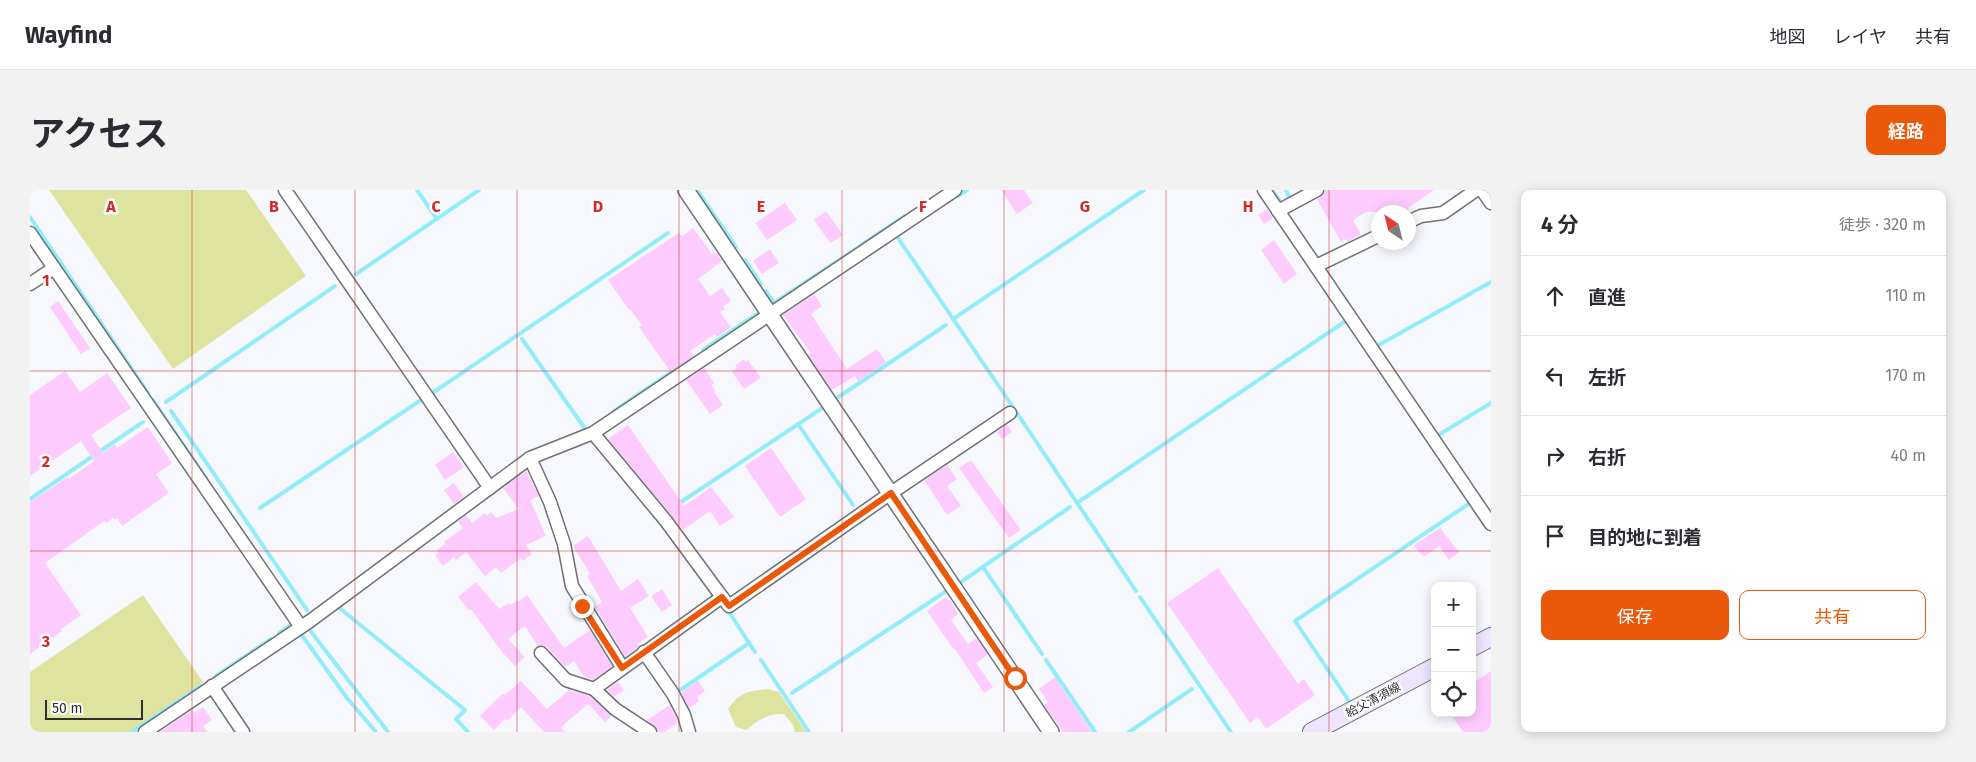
<!DOCTYPE html>
<html lang="ja">
<meta charset="utf-8">
<style>
body{margin:0;font-family:"Fira Sans","Noto Sans JP",sans-serif;background:#f2f2f3;color:#2b2b33}
.controls{position:absolute;right:15px;bottom:15px;display:grid;overflow:hidden;border-radius:10px;box-shadow:0 2px 12px #0003}
.controls button{width:45px;height:45px;display:grid;place-items:center;padding:0;border:0;border-bottom:1px solid #e1e1e2;background:#fff;color:#2b2b33;font:25px sans-serif}
.compass{position:absolute;left:1341px;top:15px;width:45px;height:45px;border-radius:50%;background:#fff;box-shadow:0 2px 12px #0003;rotate:325deg}
.scale{position:absolute;left:15px;bottom:12px;width:98px;box-sizing:border-box;padding-left:5px;border:2px solid #2d2e30;border-top:0;font-size:14px;line-height:18px;white-space:nowrap;color:#2d2e30;-webkit-text-stroke:4px #fff;paint-order:stroke}
.stop{position:absolute;width:15px;height:15px;margin:-11px;border:4px solid #ea580c;border-radius:50%;background:#fff}
.stop.end{background:#ea580c;border-color:#fff;box-shadow:0 1px 5px #0008}
.list{margin:0;padding:0;list-style:none}
h2{display:flex;justify-content:space-between;align-items:center;height:65px;margin:0;padding:0 20px;font-size:21px}
h2 small{font-size:16px;font-weight:400;color:#7c7c81}
.list li{display:grid;grid-template-columns:32px 1fr auto;gap:15px;align-items:center;box-sizing:border-box;height:80px;padding:0 20px;border-top:1px solid #e1e1e2}
.list b{display:block;font-size:19px;white-space:nowrap}
.list em{font-size:16px;font-style:normal;color:#7c7c81}
.actions{display:flex;gap:10px;padding:15px 20px}
.actions a{flex:1;padding:11px 0;border:1px solid #ea580c;border-radius:10px;text-align:center;font-size:18px;color:#ea580c}
.actions .main{background:#ea580c;color:#fff}
.icon{flex:none;width:28px;height:28px;fill:none;stroke:currentColor;stroke-width:2;stroke-linecap:round;stroke-linejoin:round}
.map{position:relative;flex:none;width:1461px;height:542px;overflow:hidden;border-radius:10px}
header{display:flex;align-items:center;gap:30px;box-sizing:border-box;height:70px;padding:0 25px;background:#fff;border-bottom:1px solid #e1e1e2}
header strong{font-size:24px}
nav{display:flex;gap:28px;margin-inline-start:auto;font-size:18px}
.intro{display:flex;align-items:center;justify-content:space-between;box-sizing:border-box;height:120px;padding:0 30px}
h1{margin:0;font-size:35px}
.button{padding:12px 22px;border-radius:10px;background:#ea580c;color:#fff;font-size:18px;font-weight:700}
main{display:flex;gap:30px;padding:0 30px}
aside{flex:1;background:#fff;border-radius:10px;box-shadow:0 2px 12px #0003}
.map>svg:first-child{display:block}
</style>
<header>
<strong>Wayfind</strong>
<nav><a>地図</a><a>レイヤ</a><a>共有</a></nav>
</header>
<div class="intro"><h1>アクセス</h1><a class="button">経路</a></div>
<main>
<div class="map">
<svg width="1461" height="542" viewBox="0 0 1461 542">
<rect width="100%" height="100%" fill="#f6f8fd"/>
<g fill="#dee49f">
<path d="M 19,0 L 216,0 L 276,86 L 143,179 Z"/>
<path d="M 113,405 L 173,492 L 100,542 L 0,542 L 0,482 Z"/>
<path d="M 738,499 L 749,502 L 776,542 L 765,542 L 763,535 L 754,524 C 738,523 728,530 716,540 L 706,537 L 698,519 C 710,502 718,501 738,499 Z"/>
</g>
<g fill="none" stroke-linecap="round" stroke-linejoin="round">
<g stroke="#93ecfb" stroke-width="4">
<path d="M 387,0 L 407,29"/>
<path d="M 667,0 L 706,57"/>
<path d="M 1242,0 L 1251,13"/>
<path d="M 1256,0 L 1260,10"/>
<path d="M 928,6 L 937,0"/>
<path d="M 0,27 L 118,203"/>
<path d="M 866,45 L 983,217"/>
<path d="M 830,56 L 875,26"/>
<path d="M 715,70 L 731,94"/>
<path d="M 326,84 L 449,0"/>
<path d="M 736,101 L 744,113 L 826,59"/>
<path d="M 923,129 L 1114,0"/>
<path d="M 492,149 L 556,240"/>
<path d="M 1347,156 L 1461,92"/>
<path d="M 673,160 L 730,122"/>
<path d="M 401,204 L 638,43"/>
<path d="M 807,208 L 916,135"/>
<path d="M 123,210 L 176,288"/>
<path d="M 136,212 L 305,96"/>
<path d="M 141,221 L 277,420"/>
<path d="M 584,221 L 661,169"/>
<path d="M 987,223 L 1106,401"/>
<path d="M 768,234 L 823,315"/>
<path d="M 1410,244 L 1461,213"/>
<path d="M 0,309 L 113,232"/>
<path d="M 1047,313 L 1317,130"/>
<path d="M 648,314 L 794,217"/>
<path d="M 230,318 L 391,210"/>
<path d="M 953,377 L 1012,464"/>
<path d="M 931,392 L 1040,317"/>
<path d="M 1110,407 L 1201,542"/>
<path d="M 307,416 L 435,520 L 426,529 L 438,542"/>
<path d="M 697,419 L 725,462"/>
<path d="M 279,439 L 358,542"/>
<path d="M 249,443 L 264,433"/>
<path d="M 271,444 L 317,508 L 346,542"/>
<path d="M 731,470 L 779,542"/>
<path d="M 1016,470 L 1065,542"/>
<path d="M 186,486 L 241,449"/>
<path d="M 646,503 L 719,453"/>
<path d="M 762,503 L 918,400"/>
<path d="M 1321,514 L 1265,431 L 1440,313"/>
<path d="M 102,542 L 171,496"/>
<path d="M 1099,542 L 1162,499"/>
</g>
</g>
<g fill="#fecbfe">
<path d="M 971,0 L 994,0 L 1003,13 L 987,24 Z"/>
<path d="M 1295,0 L 1404,0 L 1378,18 L 1379,22 L 1336,22 L 1323,30 L 1331,44 L 1317,52 L 1317,49 L 1311,52 L 1287,9 L 1294,5 Z"/>
<path d="M 755,13 L 767,30 L 737,50 L 725,33 Z"/>
<path d="M 1237,19 L 1243,28 L 1234,34 L 1228,25 Z"/>
<path d="M 796,21 L 813,45 L 800,53 L 784,30 Z"/>
<path d="M 663,38 L 682,64 L 686,62 L 692,71 L 668,89 L 680,106 L 692,98 L 701,111 L 693,116 L 695,119 L 690,122 L 701,137 L 687,147 L 685,144 L 660,161 L 664,166 L 640,181 L 609,137 L 612,135 L 600,119 L 599,120 L 578,90 L 649,43 L 652,46 Z"/>
<path d="M 1244,50 L 1267,84 L 1254,94 L 1231,60 Z"/>
<path d="M 740,59 L 749,73 L 732,84 L 723,71 Z"/>
<path d="M 784,104 L 792,116 L 781,124 L 817,179 L 847,159 L 856,172 L 828,191 L 825,186 L 802,200 L 778,165 L 781,163 L 753,125 Z"/>
<path d="M 28,111 L 60,158 L 51,164 L 20,117 Z"/>
<path d="M 714,169 L 716,172 L 718,170 L 731,188 L 714,199 L 702,182 L 707,178 L 705,176 Z"/>
<path d="M 674,178 L 684,193 L 681,195 L 686,201 L 684,202 L 693,215 L 680,224 L 656,190 Z"/>
<path d="M 35,181 L 50,202 L 77,183 L 101,218 L 61,245 L 73,263 L 85,254 L 87,258 L 118,237 L 142,273 L 126,284 L 139,303 L 92,336 L 87,328 L 85,330 L 83,328 L 76,333 L 74,331 L 15,373 L 51,425 L 31,439 L 32,441 L 0,464 L 0,312 L 38,287 L 39,289 L 64,271 L 51,251 L 0,286 L 0,205 Z"/>
<path d="M 977,234 L 982,242 L 972,249 L 967,242 Z"/>
<path d="M 598,235 L 654,316 L 681,297 L 704,327 L 690,336 L 680,321 L 653,340 L 578,249 Z"/>
<path d="M 741,258 L 776,309 L 750,327 L 715,276 Z"/>
<path d="M 423,262 L 434,277 L 415,290 L 405,275 Z"/>
<path d="M 941,270 L 991,340 L 979,348 L 929,278 Z"/>
<path d="M 917,275 L 927,289 L 917,296 L 931,316 L 917,325 L 894,290 Z"/>
<path d="M 496,281 L 509,306 L 500,310 L 516,346 L 496,355 L 502,364 L 493,371 L 491,368 L 471,383 L 466,377 L 455,386 L 436,362 L 426,370 L 424,367 L 413,376 L 405,365 L 409,363 L 407,360 L 415,354 L 414,352 L 433,338 L 428,331 L 436,325 L 442,333 L 455,323 L 457,326 L 461,322 L 466,328 L 489,319 L 473,298 Z"/>
<path d="M 424,293 L 434,307 L 424,314 L 414,300 Z"/>
<path d="M 1410,338 L 1429,362 L 1419,370 L 1409,356 L 1394,367 L 1392,364 L 1391,365 L 1384,355 Z"/>
<path d="M 558,346 L 591,401 L 608,389 L 619,406 L 600,418 L 618,447 L 607,454 L 609,456 L 607,458 L 595,467 L 565,417 L 572,412 L 557,386 L 560,384 L 543,356 Z"/>
<path d="M 1188,378 L 1268,494 L 1274,489 L 1285,505 L 1236,539 L 1228,527 L 1220,533 L 1137,413 Z"/>
<path d="M 446,392 L 469,419 L 479,413 L 480,415 L 487,411 L 488,412 L 497,405 L 534,458 L 560,440 L 582,476 L 563,490 L 554,487 L 544,471 L 535,477 L 517,457 L 508,456 L 495,436 L 478,449 L 495,467 L 485,476 L 472,462 L 441,419 L 439,420 L 428,407 Z"/>
<path d="M 632,399 L 642,415 L 632,422 L 621,406 Z"/>
<path d="M 916,407 L 918,410 L 920,410 L 928,424 L 921,430 L 938,454 L 947,448 L 958,465 L 946,473 L 963,497 L 954,503 L 925,459 L 924,460 L 897,421 Z"/>
<path d="M 1461,481 L 1461,542 L 1433,542 L 1420,523 L 1442,523 L 1442,494 Z"/>
<path d="M 1025,487 L 1034,501 L 1062,542 L 1033,542 L 1014,515 L 1018,512 L 1009,499 Z"/>
<path d="M 491,491 L 517,519 L 539,500 L 560,506 L 581,526 L 575,532 L 558,514 L 531,537 L 535,542 L 514,542 L 491,517 L 477,531 L 475,529 L 464,540 L 450,526 L 471,505 L 474,504 L 475,505 Z"/>
<path d="M 668,491 L 675,501 L 667,507 L 669,511 L 659,518 L 651,503 Z"/>
<path d="M 588,492 L 594,500 L 584,507 L 577,500 Z"/>
<path d="M 640,515 L 648,532 L 635,542 L 630,542 L 617,530 Z"/>
<path d="M 173,517 L 182,530 L 173,536 L 177,542 L 130,542 L 162,520 L 165,523 Z"/>
</g>
<g fill="none" stroke-linecap="round" stroke-linejoin="round">
<defs>
<g id="minor">
<path d="M 255,0 L 460,298"/>
<path d="M 1234,0 L 1461,334"/>
<path d="M 1452,0 L 1461,13"/>
<path d="M 1248,21 L 1287,0"/>
<path d="M 1378,32 L 1391,26 L 1413,23 L 1446,0"/>
<path d="M 0,43 L 271,437"/>
<path d="M 1286,76 L 1348,46"/>
<path d="M 0,94 L 24,78"/>
<path d="M 563,243 L 636,331 L 692,407"/>
<path d="M 500,268 L 520,312 L 534,354 L 542,396 L 592,477"/>
<path d="M 614,462 L 643,504 L 654,525 L 659,542"/>
<path d="M 511,463 L 536,490 L 564,499 L 585,519 L 620,542"/>
<path d="M 182,496 L 213,542"/>
<path d="M 564,499 L 692,407 L 699,416 L 861,303 L 980,223"/>
<path d="M 115,542 L 280,431 L 500,268 L 563,243 L 925,0"/>
</g>
<path id="tertiary" d="M 656,0 L 1021,542"/>
<g id="secondary">
<path d="M 1442,457 L 1461,447"/>
<path d="M 1282,542 L 1405,477"/>
</g>
</defs>
<use href="#minor" stroke="#6e7074" stroke-width="15"/>
<use href="#tertiary" stroke="#6e7074" stroke-width="18"/>
<use href="#secondary" stroke="#6e7074" stroke-width="20"/>
<use href="#minor" stroke="#fff" stroke-width="12"/>
<use href="#tertiary" stroke="#fff" stroke-width="15"/>
<use href="#secondary" stroke="#eee4fe" stroke-width="18"/>
</g>
<g fill="none" stroke-linecap="round" stroke-linejoin="round">
<path stroke="#ea580c" stroke-width="6" d="M 552,416 L 592,478 L 692,407 L 699,416 L 861,303 L 985,488"/>
</g>
<path fill="none" stroke="#d62828" stroke-width="1" stroke-opacity="0.55" d="M 162,0 L 162,542M 325,0 L 325,542M 487,0 L 487,542M 649,0 L 649,542M 812,0 L 812,542M 974,0 L 974,542M 1136,0 L 1136,542M 1299,0 L 1299,542M 0,181 L 1461,181M 0,361 L 1461,361"/>
<g text-anchor="middle" dominant-baseline="central" stroke-width="5" stroke-linejoin="round" paint-order="stroke">
<g font-size="12" fill="#2d2e30" stroke="#fff">
<text transform="translate(1343 510) rotate(-28)">給父清須線</text>
</g>
</g>
<g font-size="16" text-anchor="middle" font-weight="bold" fill="#d62828" stroke="#fff" stroke-width="5" stroke-linejoin="round" paint-order="stroke">
<text x="81" y="22">A</text>
<text x="244" y="22">B</text>
<text x="406" y="22">C</text>
<text x="568" y="22">D</text>
<text x="731" y="22">E</text>
<text x="893" y="22">F</text>
<text x="1055" y="22">G</text>
<text x="1218" y="22">H</text>
<text x="16" y="96">1</text>
<text x="16" y="277">2</text>
<text x="16" y="457">3</text>
</g>
</svg>
<div class="controls">
<button>+</button>
<button>−</button>
<button><svg class="icon" aria-label="locate" viewBox="0 0 24 24"><circle cx="12" cy="12" r="6"/><path d="M12 2v4M12 18v4M2 12h4M18 12h4"/></svg></button>
</div>
<svg class="compass" viewBox="-18 -18 36 36"><path d="M0-13l5 13h-10z" fill="#e53935"/><path d="M0 13l5-13h-10z" fill="#7c7c81"/></svg>
<div class="scale">50 m</div>
<div class="stop" style="left:985px;top:488px"></div>
<div class="stop end" style="left:552px;top:416px"></div>
</div>
<aside>
<h2>4 分<small>徒歩 · 320 m</small></h2>
<ul class="list">
<li><svg class="icon" aria-label="ahead" viewBox="0 0 24 24"><path d="M12 20V5M6 11l6-6 6 6"/></svg><div><b>直進</b></div><em>110 m</em></li>
<li><svg class="icon" aria-label="left" viewBox="0 0 24 24"><path d="M17 20v-9H6M10 6l-5 5 5 5"/></svg><div><b>左折</b></div><em>170 m</em></li>
<li><svg class="icon" aria-label="right" viewBox="0 0 24 24"><path d="M7 20v-9h11M14 6l5 5-5 5"/></svg><div><b>右折</b></div><em>40 m</em></li>
<li><svg class="icon" aria-label="arrive" viewBox="0 0 24 24"><path d="M6 21V4h12l-3 4 3 4H6"/></svg><div><b>目的地に到着</b></div></li>
</ul>
<div class="actions"><a class="main">保存</a><a>共有</a></div>
</aside>
</main>
